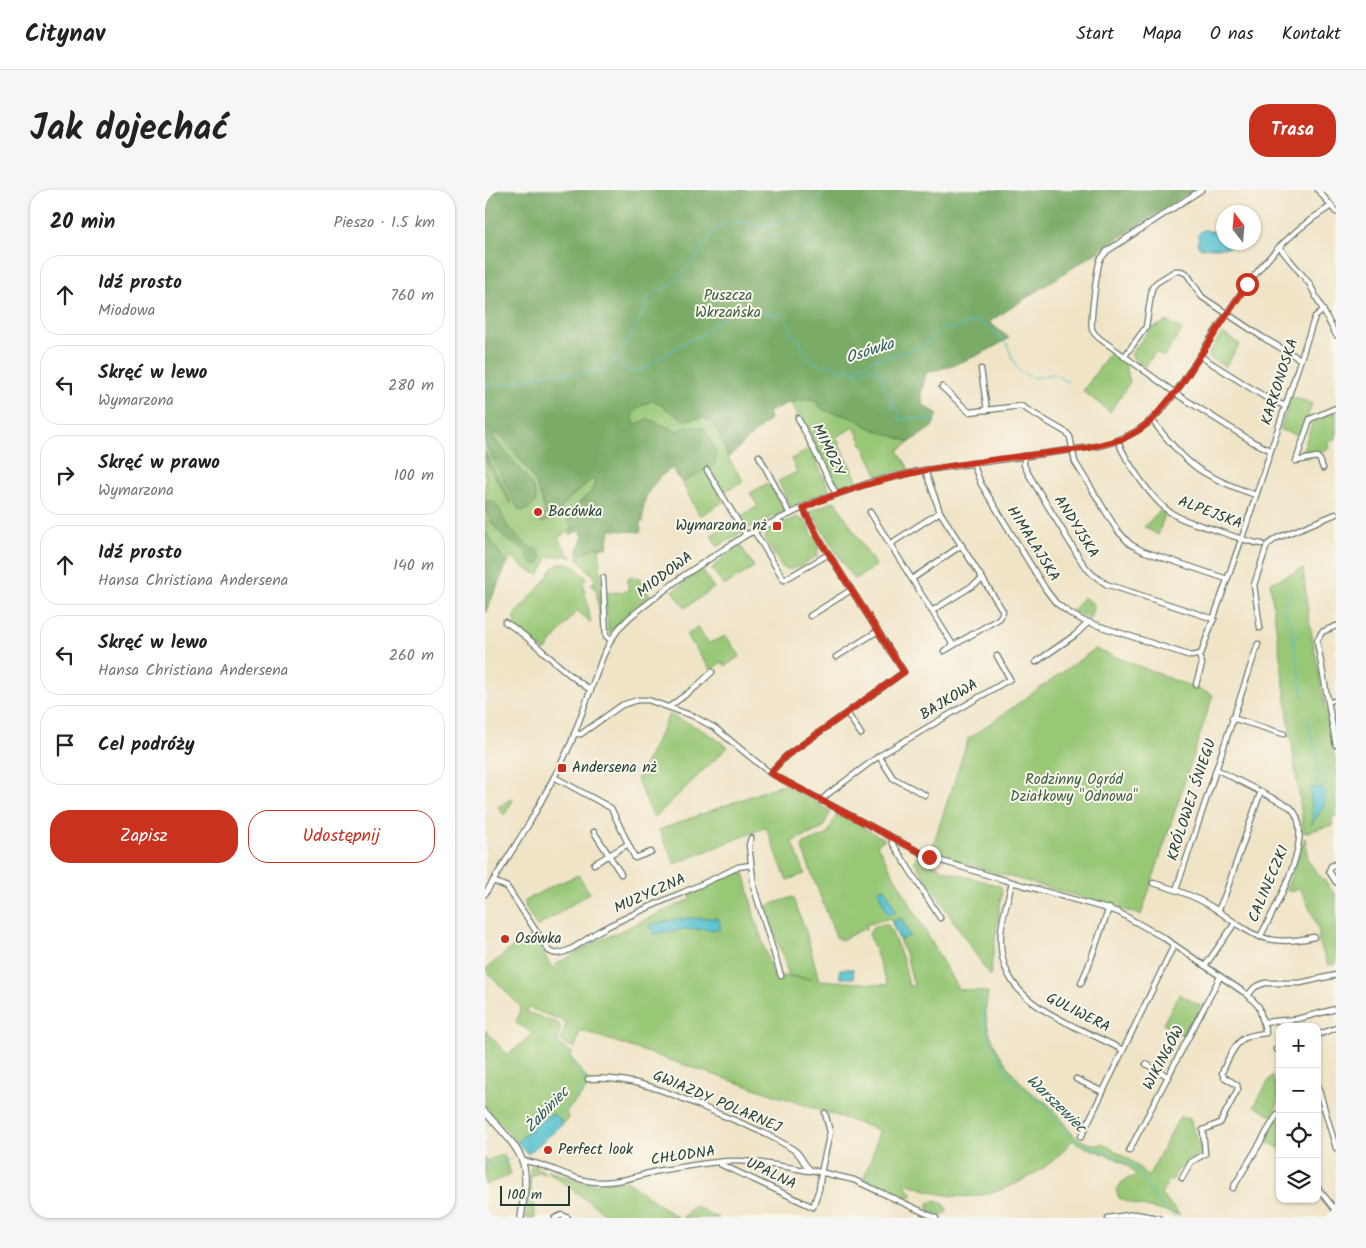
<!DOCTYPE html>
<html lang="pl">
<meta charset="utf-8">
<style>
body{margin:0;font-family:Kalam,sans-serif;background:#f6f6f6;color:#222}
.controls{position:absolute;right:15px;bottom:15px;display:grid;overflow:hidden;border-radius:10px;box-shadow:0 1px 4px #0004}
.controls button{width:45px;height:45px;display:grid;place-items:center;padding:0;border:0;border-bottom:1px solid #e0e0e0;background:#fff;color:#222;font:25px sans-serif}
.compass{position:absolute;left:731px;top:15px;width:45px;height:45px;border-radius:50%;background:#fff;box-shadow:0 1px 4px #0004;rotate:344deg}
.scale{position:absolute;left:15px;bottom:12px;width:70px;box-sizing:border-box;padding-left:5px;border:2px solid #1f3d34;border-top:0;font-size:14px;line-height:18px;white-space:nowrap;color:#1f3d34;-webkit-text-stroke:4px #fbf7ec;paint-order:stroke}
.stop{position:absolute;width:15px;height:15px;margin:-11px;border:4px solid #c8321e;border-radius:50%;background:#fff}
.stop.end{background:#c8321e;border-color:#fff;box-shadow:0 1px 5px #0008}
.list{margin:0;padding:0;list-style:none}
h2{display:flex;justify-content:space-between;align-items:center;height:65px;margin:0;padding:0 20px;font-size:21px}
h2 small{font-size:16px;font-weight:400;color:#767676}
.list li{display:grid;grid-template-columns:32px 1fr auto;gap:15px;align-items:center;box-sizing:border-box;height:80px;margin:0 10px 10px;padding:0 10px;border:1px solid #e0e0e0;border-radius:20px}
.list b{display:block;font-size:19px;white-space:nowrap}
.list p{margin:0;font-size:16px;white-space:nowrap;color:#767676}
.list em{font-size:16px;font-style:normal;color:#767676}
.actions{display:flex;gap:10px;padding:15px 20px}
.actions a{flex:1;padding:11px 0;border:1px solid #c8321e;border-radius:20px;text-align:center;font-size:18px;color:#c8321e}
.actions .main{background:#c8321e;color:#fff}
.icon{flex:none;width:28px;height:28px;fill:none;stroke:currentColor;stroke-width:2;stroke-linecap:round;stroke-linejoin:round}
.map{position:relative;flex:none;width:851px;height:1028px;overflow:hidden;border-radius:20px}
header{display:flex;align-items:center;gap:30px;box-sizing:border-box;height:70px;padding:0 25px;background:#fff;border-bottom:1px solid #e0e0e0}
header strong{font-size:24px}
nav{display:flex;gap:28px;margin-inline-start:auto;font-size:18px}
.intro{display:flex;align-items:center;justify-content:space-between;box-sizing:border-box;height:120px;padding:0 30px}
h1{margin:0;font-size:35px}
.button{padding:12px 22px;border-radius:20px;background:#c8321e;color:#fff;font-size:18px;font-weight:700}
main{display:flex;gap:30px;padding:0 30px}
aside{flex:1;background:#fff;border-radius:20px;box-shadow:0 1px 4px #0004}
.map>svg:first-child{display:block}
</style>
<header>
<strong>Citynav</strong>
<nav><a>Start</a><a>Mapa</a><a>O nas</a><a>Kontakt</a></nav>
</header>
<div class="intro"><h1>Jak dojechać</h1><a class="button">Trasa</a></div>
<main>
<aside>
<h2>20 min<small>Pieszo · 1.5 km</small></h2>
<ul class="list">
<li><svg class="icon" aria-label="ahead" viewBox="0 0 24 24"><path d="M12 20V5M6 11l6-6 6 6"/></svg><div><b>Idź prosto</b><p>Miodowa</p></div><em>760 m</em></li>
<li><svg class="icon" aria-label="left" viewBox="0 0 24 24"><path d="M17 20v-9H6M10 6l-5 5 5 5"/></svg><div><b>Skręć w lewo</b><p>Wymarzona</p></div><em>280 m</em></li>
<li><svg class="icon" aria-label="right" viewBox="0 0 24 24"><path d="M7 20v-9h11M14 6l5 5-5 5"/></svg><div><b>Skręć w prawo</b><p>Wymarzona</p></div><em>100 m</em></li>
<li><svg class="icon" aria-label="ahead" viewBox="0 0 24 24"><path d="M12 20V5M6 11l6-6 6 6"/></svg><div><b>Idź prosto</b><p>Hansa Christiana Andersena</p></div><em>140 m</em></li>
<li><svg class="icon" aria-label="left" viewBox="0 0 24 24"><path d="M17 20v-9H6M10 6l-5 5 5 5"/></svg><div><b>Skręć w lewo</b><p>Hansa Christiana Andersena</p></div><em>260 m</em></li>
<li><svg class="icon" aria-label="arrive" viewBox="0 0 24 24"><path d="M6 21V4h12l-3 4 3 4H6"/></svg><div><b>Cel podróży</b></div></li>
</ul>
<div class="actions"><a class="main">Zapisz</a><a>Udostępnij</a></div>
</aside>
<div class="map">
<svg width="851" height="1028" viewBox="0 0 851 1028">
<rect width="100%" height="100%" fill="#fbf7ec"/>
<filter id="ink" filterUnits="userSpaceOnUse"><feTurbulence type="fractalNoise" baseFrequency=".02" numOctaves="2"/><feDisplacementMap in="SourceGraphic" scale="10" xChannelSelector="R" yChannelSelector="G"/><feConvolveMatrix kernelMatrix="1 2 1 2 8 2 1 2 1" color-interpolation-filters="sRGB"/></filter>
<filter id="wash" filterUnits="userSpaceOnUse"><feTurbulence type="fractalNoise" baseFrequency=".0096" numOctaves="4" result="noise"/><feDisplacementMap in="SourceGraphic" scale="20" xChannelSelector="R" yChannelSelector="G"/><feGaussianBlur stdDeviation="1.12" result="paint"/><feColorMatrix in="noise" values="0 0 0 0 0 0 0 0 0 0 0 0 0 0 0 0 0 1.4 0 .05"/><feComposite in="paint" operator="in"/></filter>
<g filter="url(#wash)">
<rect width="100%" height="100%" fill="#f0e4c7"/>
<g fill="#98c776" stroke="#5c8255">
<path d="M 738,29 L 738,47 L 736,47 L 726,42 L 732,38 L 728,31 Z"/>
<path d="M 683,131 L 697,140 L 679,167 L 671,162 L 660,177 L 647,167 L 647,163 L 665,139 Z"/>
<path d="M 737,143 L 755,154 L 740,177 L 724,167 L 724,163 Z"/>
<path d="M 626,161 L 640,172 L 645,192 L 625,222 L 598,201 Z"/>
<path d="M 806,207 L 827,213 L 817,246 L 795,240 Z"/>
<path d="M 328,208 L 338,220 L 369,228 L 385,238 L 425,252 L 413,261 L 424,279 L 393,286 L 369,237 L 351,247 L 373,292 L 352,299 L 315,224 L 312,225 L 305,212 Z"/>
<path d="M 168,210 L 199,230 L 219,227 C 234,237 236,251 243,267 C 247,275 253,283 258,291 L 234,305 L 238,312 L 215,326 L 197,293 L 230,273 L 206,237 L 191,241 L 163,229 L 149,235 L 146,225 L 156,216 Z"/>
<path d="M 851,221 L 851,249 L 843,252 L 845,258 L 822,268 L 819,267 L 817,262 L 828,231 Z"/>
<path d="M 0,235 C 29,262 53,281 61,323 L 56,328 L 67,330 L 82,311 L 107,289 L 110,292 L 107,301 L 88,319 L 89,338 L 73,348 L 83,364 L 87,366 L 87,368 L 80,366 L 63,367 L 55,384 L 53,385 L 38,377 L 27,367 L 22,374 L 0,342 Z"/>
<path d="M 325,259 L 345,300 L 306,317 L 293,291 L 312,282 L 306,269 Z"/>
<path d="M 283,293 L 300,321 L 260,340 L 253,328 L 273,316 L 265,303 Z"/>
<path d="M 350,311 L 391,376 L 369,390 L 325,321 Z"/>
<path d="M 675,320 L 680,324 L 673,345 L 659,337 Z"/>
<path d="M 311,327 L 320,331 L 334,355 L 332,366 C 322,371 306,386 296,376 L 280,350 L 282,341 Z"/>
<path d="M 250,331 L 257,342 L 232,357 L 226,345 Z"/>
<path d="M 256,356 L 269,377 L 239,396 L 227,378 L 244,362 Z"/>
<path d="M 111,357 L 114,358 L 119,440 L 116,436 L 111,398 L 108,398 L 107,393 L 110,392 L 108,383 L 105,383 L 93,369 L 93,359 L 96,364 Z"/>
<path d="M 79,372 L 91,377 L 102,389 L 98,392 L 106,433 L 92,420 L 60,461 L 31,438 L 29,425 L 60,391 L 68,378 L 73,374 Z"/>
<path d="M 818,379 L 824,430 L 851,574 L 851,626 L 846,628 L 848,635 L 819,643 L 785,393 Z"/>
<path d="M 215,381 L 218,381 L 229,398 L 200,418 L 188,401 Z"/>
<path d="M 154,387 L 165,405 L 138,427 L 126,443 L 123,442 L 121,403 L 143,401 L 143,388 Z"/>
<path d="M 598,407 L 609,414 L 605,429 L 588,421 Z"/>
<path d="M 212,437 L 224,453 L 241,446 L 255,466 L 240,476 L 237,472 L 226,480 L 201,445 Z"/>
<path d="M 610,459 L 728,505 L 656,725 C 587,704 517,685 448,664 L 446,661 L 483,549 Z"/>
<path d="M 184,525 C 206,533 224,543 243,557 L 169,628 L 152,590 Z"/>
<path d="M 298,594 L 346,621 L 337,639 L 307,651 L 320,684 L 302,690 L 281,637 L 190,674 L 174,640 Z"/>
<path d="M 27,608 L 28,610 L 20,624 L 18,624 L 13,617 Z"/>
<path d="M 352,624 L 400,649 L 392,655 L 473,799 L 503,802 C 502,808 501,815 501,821 C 501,853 529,889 553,908 C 556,910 560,911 563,914 C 581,931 584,953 615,955 L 616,953 C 634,963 650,971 663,987 L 695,926 L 700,929 L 704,927 L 718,963 L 703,969 L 699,978 L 693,979 L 687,991 L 684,990 L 676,1005 L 695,1025 L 648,1014 L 634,1008 L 631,1000 L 639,990 L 651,986 C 640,965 605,963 587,950 C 575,967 559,979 540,989 C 494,1013 467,1011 419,992 L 428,1005 L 422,1007 L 379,988 L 389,960 L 394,940 L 95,840 L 90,858 L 79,854 L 76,849 L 81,834 L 78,831 L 44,818 L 42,822 L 74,834 L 76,838 L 73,850 L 76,856 L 88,863 L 85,866 L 106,894 L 81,922 L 84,929 L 77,935 L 76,930 L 50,935 L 32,952 L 29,949 L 0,915 L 0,840 L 23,865 L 48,843 L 31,833 L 36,817 L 0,780 L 25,759 L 48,746 L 68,779 L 71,774 L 113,751 L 206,709 L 204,704 L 254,682 L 260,685 L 269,725 L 288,785 L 327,789 L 304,786 L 281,716 L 308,707 L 321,742 L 334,790 L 403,795 L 384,744 L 388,737 L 399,734 L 404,736 L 418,769 L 424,796 L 429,796 L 422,768 L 405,728 L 381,735 L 382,738 C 372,741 366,746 356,750 L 351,747 L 317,658 L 319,653 L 342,645 Z"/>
<path d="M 820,648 L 823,671 L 851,705 L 851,774 L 843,775 L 833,749 L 834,742 L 829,728 L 815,698 L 808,702 L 801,700 Z"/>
<path d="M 432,666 L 464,682 L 515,696 L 517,700 L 505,786 L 429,671 Z"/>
<path d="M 93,685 L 105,703 L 52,737 L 40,717 L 40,711 L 65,697 Z"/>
<path d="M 694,804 L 716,816 L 700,846 L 678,834 Z"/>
<path d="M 787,885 C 792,903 797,910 787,926 L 769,916 Z"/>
<path d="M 795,929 L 795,959 L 780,950 L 792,930 Z"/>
<path d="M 19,964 L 25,985 L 0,995 L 0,968 L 2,971 Z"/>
<path d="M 46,977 L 52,977 L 63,985 L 54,982 L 45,988 L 50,1028 L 41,1028 Z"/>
<path d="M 61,980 L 101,993 L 110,994 L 142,991 L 193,1028 L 126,1028 Z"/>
<path d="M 452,1011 L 458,1013 L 463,1021 L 456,1026 L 443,1019 L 443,1013 Z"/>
<path d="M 209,1015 L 233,1028 L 197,1028 Z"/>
</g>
<g fill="#7aac67" stroke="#4c744e">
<path d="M 0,0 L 708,0 L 504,132 L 524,148 C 498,165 471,175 441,183 L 436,204 L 438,215 L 453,224 L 447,237 L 425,252 L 385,238 L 369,228 L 338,220 L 328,209 L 305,212 L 283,222 L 285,229 L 244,267 C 237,251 234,236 219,227 L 199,230 L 168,210 L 156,216 L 147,225 L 150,235 L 163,229 L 191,241 L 206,237 L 219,238 L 231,261 L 230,274 L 197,293 L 187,278 C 167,292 156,307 158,332 L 155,333 L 156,342 L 125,340 L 122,358 L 111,357 L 96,364 L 93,359 L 98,346 L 94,340 L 85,345 L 83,342 L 89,338 L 84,332 L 82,325 L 107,301 L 110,291 L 107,289 C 98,296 90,302 83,310 C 73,321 73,328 57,333 L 54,331 L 60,323 C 55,292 30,254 3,238 C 10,255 52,291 51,309 C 51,315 43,319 38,321 L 33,319 L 0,253 Z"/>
<path d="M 0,263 L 24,307 L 26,314 L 0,271 Z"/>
<path d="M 6,310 C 15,315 17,325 21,333 C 25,340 44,359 51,359 L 55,363 L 57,369 L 54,374 L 49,375 L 43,367 L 42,362 C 35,355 26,353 19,347 C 10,339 0,324 0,312 Z"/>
<path d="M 0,342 L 22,374 L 0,424 Z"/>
</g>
<g fill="#55c0cf" stroke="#3a7e82">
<path d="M 718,40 L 722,40 L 738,47 L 738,52 L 746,53 L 743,58 L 715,58 L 712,54 L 714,48 L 712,45 Z"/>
<path d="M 835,597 L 841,602 L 838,618 L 826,635 L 828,631 L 825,599 Z"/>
<path d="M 400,698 L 411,722 L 403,725 L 393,701 Z"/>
<path d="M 197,728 L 233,728 L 235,733 L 235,740 L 200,739 L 168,744 L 164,735 Z"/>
<path d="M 416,728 L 425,746 L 415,750 L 407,732 Z"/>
<path d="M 355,779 L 368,779 L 369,788 L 355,788 Z"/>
<path d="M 66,924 C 73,926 75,928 77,935 L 43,964 L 32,952 L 50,935 Z"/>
</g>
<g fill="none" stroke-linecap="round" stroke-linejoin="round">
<g stroke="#55c0cf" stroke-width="1">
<path d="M 129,170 C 145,150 156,130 164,106 L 187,94 L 216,62 L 228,41 L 233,37 L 240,34 L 253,32 L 284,36 L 292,34 L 302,28 L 322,24 L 325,16 C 331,14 335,7 336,0"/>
<path d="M 369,181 L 375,184 L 385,179 C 405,186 394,186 400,199 C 401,203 406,206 408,209 L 406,216 L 414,220 L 415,223 L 413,227 L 415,231 L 424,228 L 450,230"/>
<path d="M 0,196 L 5,194 L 20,195 L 30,191 L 40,190 L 66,183 L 95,184 L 122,179 L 129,170 L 142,180 L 149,181 L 162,178 L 172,170 L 202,151 L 215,146 L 235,130 L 250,121 L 263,121 L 297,125 L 306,136 L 306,144 L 311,147 L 318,157 L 316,161 L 322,168 L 338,176 L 345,174 L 356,181 L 362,180 L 369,181 L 372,175 L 383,174 L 388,169 L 398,168 L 438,157 L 449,145 L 457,139 L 474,138 L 489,131 L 499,134 L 513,144 L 522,154 L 528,170 L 535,182 L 548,188 L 568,184 L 583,192"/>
<path d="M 807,399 L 798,420 L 805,431 L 818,506"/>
<path d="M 809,449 L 816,440"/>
<path d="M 821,526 L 833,567 L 833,598"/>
<path d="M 494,805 L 504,849 L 519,878 L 526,887 L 547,907 L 560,915 L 578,940 L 599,956 L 618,960 L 650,978 L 669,1007 L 690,1028"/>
<path d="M 69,848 L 103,894 L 72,925"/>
<path d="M 0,978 L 26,969"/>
</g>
</g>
</g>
<g filter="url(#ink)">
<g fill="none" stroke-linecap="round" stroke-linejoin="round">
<defs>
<path id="pedestrian" d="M 843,512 L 851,510"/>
<g id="minor">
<path d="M 716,0 L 622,61 C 620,64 617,67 615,70 C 612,79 605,130 607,139 C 608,143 611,145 614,148 L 693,205 L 768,252 L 785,260"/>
<path d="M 833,0 L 851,22"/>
<path d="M 838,120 L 851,145"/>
<path d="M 715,166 L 780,207 L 800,216"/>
<path d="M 639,167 L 661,137 L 667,98 L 671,93 L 690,81 L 696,81 L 702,84 L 717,107 L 777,147 L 815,169"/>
<path d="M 496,179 L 502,220"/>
<path d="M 457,197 L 484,222 L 536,216 L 582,243 L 585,247 L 590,272 L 632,340 L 645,354 L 658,361 L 742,389"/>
<path d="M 313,228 L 351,304"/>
<path d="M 667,230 C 702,276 716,286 771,305"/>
<path d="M 633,251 C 641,272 669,313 688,324 C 702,333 720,336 736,342 C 749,346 762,352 777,354"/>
<path d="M 274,266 L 305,324"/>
<path d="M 539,266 L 539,275 L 544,285 L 598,374 L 607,384 L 621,394 L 729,429"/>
<path d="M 488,273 L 496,294 L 561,400 L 571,413 L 586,424 L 599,431 L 706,466 L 716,464 L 760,339 L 828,132 L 830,127 L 838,120 L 824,93 L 794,57"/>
<path d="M 838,278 L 835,270 L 832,267 L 811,271 L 825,229 L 851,218"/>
<path d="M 222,280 L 261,345"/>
<path d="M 440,280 L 455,322 L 518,421 L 515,428 L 459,461"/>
<path d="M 385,322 L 468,455"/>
<path d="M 269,341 L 299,390 L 344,364"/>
<path d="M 405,354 L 455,322"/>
<path d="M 118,388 L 121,446 L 126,450"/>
<path d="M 427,389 L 477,355"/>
<path d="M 447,421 L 498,389"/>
<path d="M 325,426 L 366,400"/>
<path d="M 20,432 C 51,450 74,481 106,500"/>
<path d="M 851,436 L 837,442 L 832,451 L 851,555"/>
<path d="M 775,438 L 769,395 L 782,355 L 792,348 L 851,324"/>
<path d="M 351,467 L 393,441"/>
<path d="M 551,472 L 590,445 L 604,432"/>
<path d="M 711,494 L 717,474 L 714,465"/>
<path d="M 184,517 L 211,497 L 227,482"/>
<path d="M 362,523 L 376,544"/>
<path d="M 747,528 L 799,544"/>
<path d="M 89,544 L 96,544 L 137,515 L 153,510 L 163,510 L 208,526 L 230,538 L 285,583 L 444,667 L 509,687 L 633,722 L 679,748 L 763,805 L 774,817 L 781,843 C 774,844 764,845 758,849 C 749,855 741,873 737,883 L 739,887 L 752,895 L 753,899 L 735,933 L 718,940 L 720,964 L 706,972 L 697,988"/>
<path d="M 394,566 L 408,588 L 440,605"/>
<path d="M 731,579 L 805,617 C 834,642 789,720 775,747"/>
<path d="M 285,583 L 301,566 L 419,482 L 334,349 L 318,318"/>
<path d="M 69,587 L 126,618 L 150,668 L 166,662"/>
<path d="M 336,611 L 343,604 L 394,566 L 525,489 L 512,466"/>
<path d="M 109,642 L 136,684"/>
<path d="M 266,648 L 264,655 L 269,698 L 296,786"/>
<path d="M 409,648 L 407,652 L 455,728"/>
<path d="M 109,674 L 143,654"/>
<path d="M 851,674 L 846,676 L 844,681 L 851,692"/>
<path d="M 8,691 L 22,697 L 64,761 C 77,771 103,747 114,741 C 159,717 208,700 253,677 L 266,675"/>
<path d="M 527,693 C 522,713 514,736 516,757 C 519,801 555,819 590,837 C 606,844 622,852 638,860"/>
<path d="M 668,693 C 686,698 705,704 722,714 C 735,721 745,730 758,738 C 780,753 803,753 829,747"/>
<path d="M 691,700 L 773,454"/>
<path d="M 0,704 L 45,632 L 75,576 L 86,553 L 118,466 L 126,450 L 135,437 L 145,427 L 198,386 L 261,345 L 330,312 L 384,293 L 434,281 L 614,256 C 630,252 645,247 659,236 C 679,221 693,199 707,178 C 726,149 744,118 766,90 C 788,60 815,35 846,16"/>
<path d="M 733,721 L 740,705 L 776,601"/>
<path d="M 720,776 L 750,733"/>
<path d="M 596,793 L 603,777 L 624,718"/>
<path d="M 763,805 L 770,797 L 780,793 L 815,793 L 851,785"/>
<path d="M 779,832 L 812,829 L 851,819"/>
<path d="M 832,845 L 851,838"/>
<path d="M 791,859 L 795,858"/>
<path d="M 661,874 L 684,887"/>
<path d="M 103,889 C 149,885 192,906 234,924 C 260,934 286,945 309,960 C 317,965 318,975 326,980 L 369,990 L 451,1028"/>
<path d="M 591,889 L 618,902"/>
<path d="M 832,893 L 851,958"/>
<path d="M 596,947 L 689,755"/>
<path d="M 644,961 L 735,787"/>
<path d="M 37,971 C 61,972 88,992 114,992 C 136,993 156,984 178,980 C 200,977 227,971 250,971 C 275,971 300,977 325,981"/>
<path d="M 235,974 L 328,1017 L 334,999 L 337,978 L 345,942 L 340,923"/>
<path d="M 832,997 L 851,1021"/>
<path d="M 748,998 L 790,928 L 795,922"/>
<path d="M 70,1028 L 77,1025 L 83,1028"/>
<path d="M 623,1028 L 650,1024 L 674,1028"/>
</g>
<path id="tertiary" d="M 0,922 C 12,936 33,955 38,973 C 43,990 38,1011 36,1028"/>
</defs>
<use href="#pedestrian" stroke="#687767" stroke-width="5.5"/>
<use href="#minor" stroke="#687767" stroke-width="7"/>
<use href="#tertiary" stroke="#687767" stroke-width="8"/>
<use href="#pedestrian" stroke="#fff" stroke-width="3"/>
<use href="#minor" stroke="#fff" stroke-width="4.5"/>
<use href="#tertiary" stroke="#fff" stroke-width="5.5"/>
</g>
</g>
<g fill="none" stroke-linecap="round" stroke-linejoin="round" filter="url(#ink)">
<path stroke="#c8321e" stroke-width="6" d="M 444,667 L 285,583 L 301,566 L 419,482 L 334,349 L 318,318 C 407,277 507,270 603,258 L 638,249 L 654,240 L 667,230 L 694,198 L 762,94"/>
</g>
<g fill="#c8321e" stroke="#fbf7ec" stroke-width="2">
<circle cx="53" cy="322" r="5"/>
<rect x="287" y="331" width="10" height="10" rx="2.5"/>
<rect x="72" y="573" width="10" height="10" rx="2.5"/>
<circle cx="20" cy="749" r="5"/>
<circle cx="63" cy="960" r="5"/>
</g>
<g text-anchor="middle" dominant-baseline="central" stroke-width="4" stroke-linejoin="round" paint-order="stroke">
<g font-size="15" fill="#3d6044" stroke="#fbf7ec">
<text x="243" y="106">Puszcza<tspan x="243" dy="17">Wkrzańska</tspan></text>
<text x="589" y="590">Rodzinny Ogród<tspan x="589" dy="17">Działkowy "Odnowa"</tspan></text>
</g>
<g font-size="15" fill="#1f3d34" stroke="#fbf7ec">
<text transform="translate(795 192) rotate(-72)">KARKONOSKA</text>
<text transform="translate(343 260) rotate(64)">MIMOZY</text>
<text transform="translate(725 323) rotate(21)">ALPEJSKA</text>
<text transform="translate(591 337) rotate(58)">ANDYJSKA</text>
<text transform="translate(548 354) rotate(58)">HIMALAJSKA</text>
<text transform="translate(180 385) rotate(-37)">MIODOWA</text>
<text transform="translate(464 510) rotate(-31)">BAJKOWA</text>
<text transform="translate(707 610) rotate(-72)">KRÓLOWEJ ŚNIEGU</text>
<text transform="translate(784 694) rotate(-67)">CALINECZKI</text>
<text transform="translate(165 704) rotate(-24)">MUZYCZNA</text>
<text transform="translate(593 823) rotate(27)">GULIWERA</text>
<text transform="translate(679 868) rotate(-62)">WIKINGÓW</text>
<text transform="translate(232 912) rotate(23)">GWIAZDY POLARNEJ</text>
<text transform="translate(198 966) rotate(-8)">CHŁODNA</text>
<text transform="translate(286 984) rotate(26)">UPALNA</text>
</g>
<g font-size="15" fill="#1f3d34" stroke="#fbf7ec" text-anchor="start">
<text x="63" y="322">Bacówka</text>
<text x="282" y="336" text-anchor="end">Wymarzona nż</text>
<text x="87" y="578">Andersena nż</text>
<text x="30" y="749">Osówka</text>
<text x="73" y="960">Perfect look</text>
</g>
<g font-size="16" font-style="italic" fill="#2c5e5b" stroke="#fbf7ec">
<text transform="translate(385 161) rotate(-18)">Osówka</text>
<text transform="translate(571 914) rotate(44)">Warszewiec</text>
<text transform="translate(62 920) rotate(-46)">Żabiniec</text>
</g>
</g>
</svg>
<div class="controls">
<button>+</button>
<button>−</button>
<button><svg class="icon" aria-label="locate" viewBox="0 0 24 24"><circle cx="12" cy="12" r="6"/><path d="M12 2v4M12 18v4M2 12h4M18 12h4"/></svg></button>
<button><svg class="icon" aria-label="layers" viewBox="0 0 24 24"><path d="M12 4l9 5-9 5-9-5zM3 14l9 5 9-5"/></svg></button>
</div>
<svg class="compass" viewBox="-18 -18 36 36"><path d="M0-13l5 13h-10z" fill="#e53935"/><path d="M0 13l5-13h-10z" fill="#767676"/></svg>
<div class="scale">100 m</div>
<div class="stop" style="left:762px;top:94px"></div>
<div class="stop end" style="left:444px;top:667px"></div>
</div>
</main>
